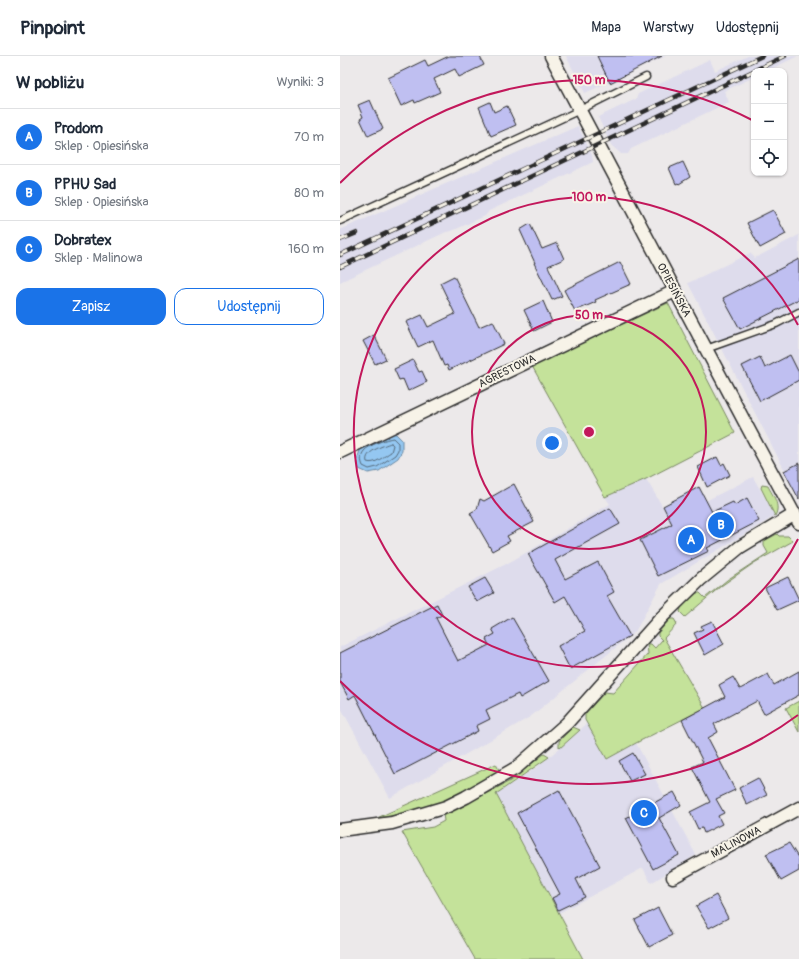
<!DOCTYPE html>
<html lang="pl">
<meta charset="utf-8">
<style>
body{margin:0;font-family:Pangolin,sans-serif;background:#f2f2f3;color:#1f2937}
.controls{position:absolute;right:12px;top:12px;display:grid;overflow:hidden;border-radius:8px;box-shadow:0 1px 3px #0004}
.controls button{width:36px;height:36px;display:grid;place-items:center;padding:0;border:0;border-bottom:1px solid #e0e1e3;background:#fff;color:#1f2937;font:20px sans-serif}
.you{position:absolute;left:212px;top:387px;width:14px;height:14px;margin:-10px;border:3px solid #fff;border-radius:50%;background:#1a73e8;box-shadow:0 0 0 6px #1a73e833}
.badge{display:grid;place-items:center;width:26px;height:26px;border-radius:50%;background:#1a73e8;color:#fff;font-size:13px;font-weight:700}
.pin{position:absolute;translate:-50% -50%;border:2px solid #fff;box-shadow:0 1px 4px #0006}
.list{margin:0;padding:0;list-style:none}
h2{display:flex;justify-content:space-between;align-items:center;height:52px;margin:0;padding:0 16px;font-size:17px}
h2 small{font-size:13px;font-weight:400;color:#747a83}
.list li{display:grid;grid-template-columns:26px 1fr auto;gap:12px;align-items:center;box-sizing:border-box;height:56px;padding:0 16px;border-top:1px solid #e0e1e3}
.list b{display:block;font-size:15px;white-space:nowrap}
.list p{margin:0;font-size:13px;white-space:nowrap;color:#747a83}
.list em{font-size:13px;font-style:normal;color:#747a83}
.actions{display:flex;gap:8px;padding:12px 16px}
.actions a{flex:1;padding:9px 0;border:1px solid #1a73e8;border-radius:12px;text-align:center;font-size:14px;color:#1a73e8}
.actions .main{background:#1a73e8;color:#fff}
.icon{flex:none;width:22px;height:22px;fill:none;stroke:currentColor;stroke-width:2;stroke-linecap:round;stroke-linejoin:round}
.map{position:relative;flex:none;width:459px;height:903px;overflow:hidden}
header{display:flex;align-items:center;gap:24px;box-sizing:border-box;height:56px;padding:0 20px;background:#fff;border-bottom:1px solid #e0e1e3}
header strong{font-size:19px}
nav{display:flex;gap:22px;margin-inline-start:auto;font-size:14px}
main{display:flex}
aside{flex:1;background:#fff}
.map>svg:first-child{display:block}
</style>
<header>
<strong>Pinpoint</strong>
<nav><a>Mapa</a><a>Warstwy</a><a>Udostępnij</a></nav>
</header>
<main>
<aside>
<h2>W pobliżu<small>Wyniki: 3</small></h2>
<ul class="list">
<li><span class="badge">A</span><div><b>Prodom</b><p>Sklep · Opiesińska</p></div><em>70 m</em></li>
<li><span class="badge">B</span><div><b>PPHU Sad</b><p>Sklep · Opiesińska</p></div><em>80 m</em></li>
<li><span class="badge">C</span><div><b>Dobratex</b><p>Sklep · Malinowa</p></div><em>160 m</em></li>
</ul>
<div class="actions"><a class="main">Zapisz</a><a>Udostępnij</a></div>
</aside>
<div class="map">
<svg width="459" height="903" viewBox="0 0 459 903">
<rect width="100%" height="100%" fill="#ece9ea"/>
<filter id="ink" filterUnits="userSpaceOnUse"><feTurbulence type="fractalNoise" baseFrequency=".025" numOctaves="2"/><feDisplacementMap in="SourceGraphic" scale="8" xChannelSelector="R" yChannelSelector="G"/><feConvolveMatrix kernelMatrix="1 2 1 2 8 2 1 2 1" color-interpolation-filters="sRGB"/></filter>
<g filter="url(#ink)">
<g fill="#dedcec">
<path d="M 226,0 L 326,0 L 245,37 Z"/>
<path d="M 408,0 L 458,0 L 427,15 L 414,15 L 414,21 L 384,35 L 389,46 L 291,93 L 288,98 L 281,98 L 271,89 L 258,61 L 296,43 L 298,38 L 370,4 L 375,15 Z"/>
<path d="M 238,70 L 252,99 L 253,106 L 149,155 L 145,160 L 112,175 L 106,176 L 0,226 L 0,174 Z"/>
<path d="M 459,179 L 459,442 L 348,227 L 410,197 L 415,202 Z"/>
<path d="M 413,421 L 435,460 L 321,528 L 295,576 L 190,661 L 50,742 L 0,650 L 0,591 L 170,506 L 270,448 L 265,441 L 306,423 L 330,463 Z"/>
<path d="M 247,667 L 267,703 L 296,687 L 356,799 L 311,827 L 303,812 L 219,857 L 156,738 L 197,711 L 233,681 Z"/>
</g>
<g fill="#c4e29a" stroke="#788662">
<path d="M 328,247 L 395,377 L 306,423 L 265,441 L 192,310 Z"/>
<path d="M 422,429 L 428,430 C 433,440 441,449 435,460 L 421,432 Z"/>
<path d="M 437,478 L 439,480 L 448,480 L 453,485 L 414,507 L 381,530 L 345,561 L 340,556 L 341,552 L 354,537 L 360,537 L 365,542 L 387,524 L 428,497 L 424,490 L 424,485 Z"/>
<path d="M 330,563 L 334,563 L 337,568 L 324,582 L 365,652 L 296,687 L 267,703 L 245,664 L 245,658 L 265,636 L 273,637 L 308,598 L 307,588 L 311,588 L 315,592 L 322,584 L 318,580 L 318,577 Z"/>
<path d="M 459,645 L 459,676 L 446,652 Z"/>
<path d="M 233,671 L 240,674 L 220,692 L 219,691 L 219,685 Z"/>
<path d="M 204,698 L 209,701 L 156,738 L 243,903 L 135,903 L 62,776 L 93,771 L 104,765 L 103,758 L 119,752 L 170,725 Z"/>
<path d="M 156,708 L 159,714 C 123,740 80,757 37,762 Z"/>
</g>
<path fill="#94c7f1" stroke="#6a89a2" d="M 52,377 L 56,378 L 62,384 L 62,395 L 58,402 L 39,415 L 28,417 L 19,413 L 17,403 L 21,392 Z"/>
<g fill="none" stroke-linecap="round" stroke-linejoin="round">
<g stroke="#55697a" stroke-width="1">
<path d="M 53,382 L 58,387 L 58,394 L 55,399 L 37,411 L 29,413 L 23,410 C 21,405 20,400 24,395 C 29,389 46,383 53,382 Z"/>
<path d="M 51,387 L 53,389 L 51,396 C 44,400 35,409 27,406 C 24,396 42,390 51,387 Z"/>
</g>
</g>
<g fill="#bfbff1" stroke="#2b2b2b">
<path d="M 109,0 L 141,0 L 140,1 L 144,9 L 119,21 L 115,13 L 94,23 L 100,36 L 75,47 L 74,44 L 61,50 L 48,22 L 85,4 L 88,10 Z"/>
<path d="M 257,0 L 322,0 L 270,27 Z"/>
<path d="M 30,44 L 43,73 L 28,80 L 20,63 L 23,61 L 18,49 Z"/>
<path d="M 150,46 L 154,56 L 167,50 L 176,69 L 151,80 L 139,51 Z"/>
<path d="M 343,106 L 350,121 L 339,128 L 338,127 L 336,128 L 329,112 Z"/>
<path d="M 433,154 L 446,178 L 420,192 L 407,167 Z"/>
<path d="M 190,168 L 202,193 L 217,187 L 224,203 L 208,210 L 222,240 L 212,244 L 194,207 L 195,207 L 180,174 Z"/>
<path d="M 459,203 L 459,243 L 400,273 L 383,242 Z"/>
<path d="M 280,206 L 291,228 L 255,244 L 256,246 L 235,255 L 224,234 Z"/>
<path d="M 114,220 L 139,271 L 153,265 L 164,288 L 109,314 L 107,309 L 104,310 L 93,284 L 78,291 L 66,266 L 82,259 L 88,271 L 115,258 L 100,227 Z"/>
<path d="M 203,245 L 212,266 L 194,275 L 184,254 Z"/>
<path d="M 34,279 L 46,303 L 35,308 L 23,285 Z"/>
<path d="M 450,299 L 459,317 L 459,324 L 420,345 L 402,310 L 420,301 L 425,312 Z"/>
<path d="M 73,304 L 79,316 L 82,315 L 87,326 L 68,335 L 63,323 L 59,324 L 54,313 Z"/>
<path d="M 377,401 L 381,409 L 384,407 L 390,419 L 367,431 L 358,411 Z"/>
<path d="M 459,407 L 459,443 L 444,415 Z"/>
<path d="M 174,428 L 194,466 L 167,480 L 170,485 L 152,495 L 130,457 L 137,453 L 140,443 L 144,445 Z"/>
<path d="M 359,431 L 372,456 L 393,446 L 395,449 L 407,442 L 419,465 L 367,492 L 369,495 L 318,520 L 300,484 L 332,468 L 323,450 Z"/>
<path d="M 270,452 L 280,468 L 215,504 L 225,523 L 258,506 L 274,536 L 267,540 L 290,580 L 230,613 L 218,590 L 245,575 L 225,540 L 215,546 L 188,498 Z"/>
<path d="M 448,521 L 459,544 L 437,554 L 425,532 Z"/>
<path d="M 145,522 L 154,537 L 137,546 L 128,531 Z"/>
<path d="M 97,548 L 102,559 L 96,562 L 118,605 L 149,589 L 146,583 L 155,578 L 152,573 L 172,561 L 209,625 L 180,642 L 178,638 L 146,654 L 150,663 L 136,670 L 138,675 L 55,718 L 15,639 L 9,643 L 0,626 L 0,597 Z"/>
<path d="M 372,565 L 384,588 L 365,599 L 354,577 L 363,573 L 361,570 Z"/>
<path d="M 459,615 L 459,639 L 424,658 L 417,645 L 374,668 L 378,676 L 368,682 L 395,734 L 376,743 L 384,757 L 378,760 L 382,768 L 364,777 L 362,772 L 358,773 L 350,756 L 370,746 L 352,711 L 363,706 L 342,664 L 385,641 L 379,629 L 393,621 L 400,633 L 428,618 L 434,629 Z"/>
<path d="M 293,697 L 305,718 L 290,725 L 279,705 Z"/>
<path d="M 418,722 L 427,739 L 407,749 L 399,732 Z"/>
<path d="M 219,734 L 260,810 L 236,823 L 245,841 L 218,854 L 212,842 L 220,838 L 177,757 Z"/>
<path d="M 334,736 L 341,749 L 319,762 L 339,799 L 313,813 L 286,762 Z"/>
<path d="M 449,787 L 459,803 L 459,815 L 441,825 L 426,798 Z"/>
<path d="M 376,839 L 388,862 L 369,872 L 356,850 Z"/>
<path d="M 318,852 L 332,879 L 309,891 L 295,864 Z"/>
</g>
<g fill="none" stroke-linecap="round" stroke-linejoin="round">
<defs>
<g id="service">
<path d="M 0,165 L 240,54 L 306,21"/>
<path d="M 366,293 L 436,268 L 459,256"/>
</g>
<g id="minor">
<path d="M 211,0 L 410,376 L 459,467"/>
<path d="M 0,396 L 335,235"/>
<path d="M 0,774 L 52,767 L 106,751 L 126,741 L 176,712 L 227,667 L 322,561 L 361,523 L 400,491 L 455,458"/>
<path d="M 333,821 L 459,752"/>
</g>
</defs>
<use href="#service" stroke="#2b2b2b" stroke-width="9"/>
<use href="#minor" stroke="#2b2b2b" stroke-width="15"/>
<use href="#service" stroke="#f7f3e8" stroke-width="6"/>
<use href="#minor" stroke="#f7f3e8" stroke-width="12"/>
<defs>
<g id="rail">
<path d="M 0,184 L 17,177"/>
<path d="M 0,199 L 422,0"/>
<path d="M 0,211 L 445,0"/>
</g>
</defs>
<use href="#rail" stroke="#2b2b2b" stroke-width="4.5"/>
<use href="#rail" stroke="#f7f3e8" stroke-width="3" stroke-dasharray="9" stroke-linecap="butt"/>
</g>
</g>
<g fill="none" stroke="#c2185b" stroke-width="2">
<circle cx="249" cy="376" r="117"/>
<path d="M458 483A235 235 0 1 1 458 269"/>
<path d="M458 659A352 352 0 0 1 0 625M0 127A352 352 0 0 1 412 64"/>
</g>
<g text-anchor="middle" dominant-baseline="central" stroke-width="4" stroke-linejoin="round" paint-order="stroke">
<g font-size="11" fill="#2b2b2b" stroke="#f7f3e8">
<text transform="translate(334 234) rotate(62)">OPIESIŃSKA</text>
<text transform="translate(167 315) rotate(-26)">AGRESTOWA</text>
<text transform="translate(396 786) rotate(-28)">MALINOWA</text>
</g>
</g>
<circle cx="249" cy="376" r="6" fill="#c2185b" stroke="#f7f3e8" stroke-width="2"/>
<g font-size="12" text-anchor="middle" font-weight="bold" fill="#c2185b" stroke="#f7f3e8" stroke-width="4" stroke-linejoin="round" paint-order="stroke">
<text x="249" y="28">150 m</text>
<text x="249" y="145">100 m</text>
<text x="249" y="263">50 m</text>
</g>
</svg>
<div class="controls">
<button>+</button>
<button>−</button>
<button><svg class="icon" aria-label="locate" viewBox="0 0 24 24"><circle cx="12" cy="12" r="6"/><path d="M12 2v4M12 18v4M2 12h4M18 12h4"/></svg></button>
</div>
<div class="you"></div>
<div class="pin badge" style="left:351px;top:484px">A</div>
<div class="pin badge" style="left:381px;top:469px">B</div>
<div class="pin badge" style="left:304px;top:757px">C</div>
</div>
</main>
